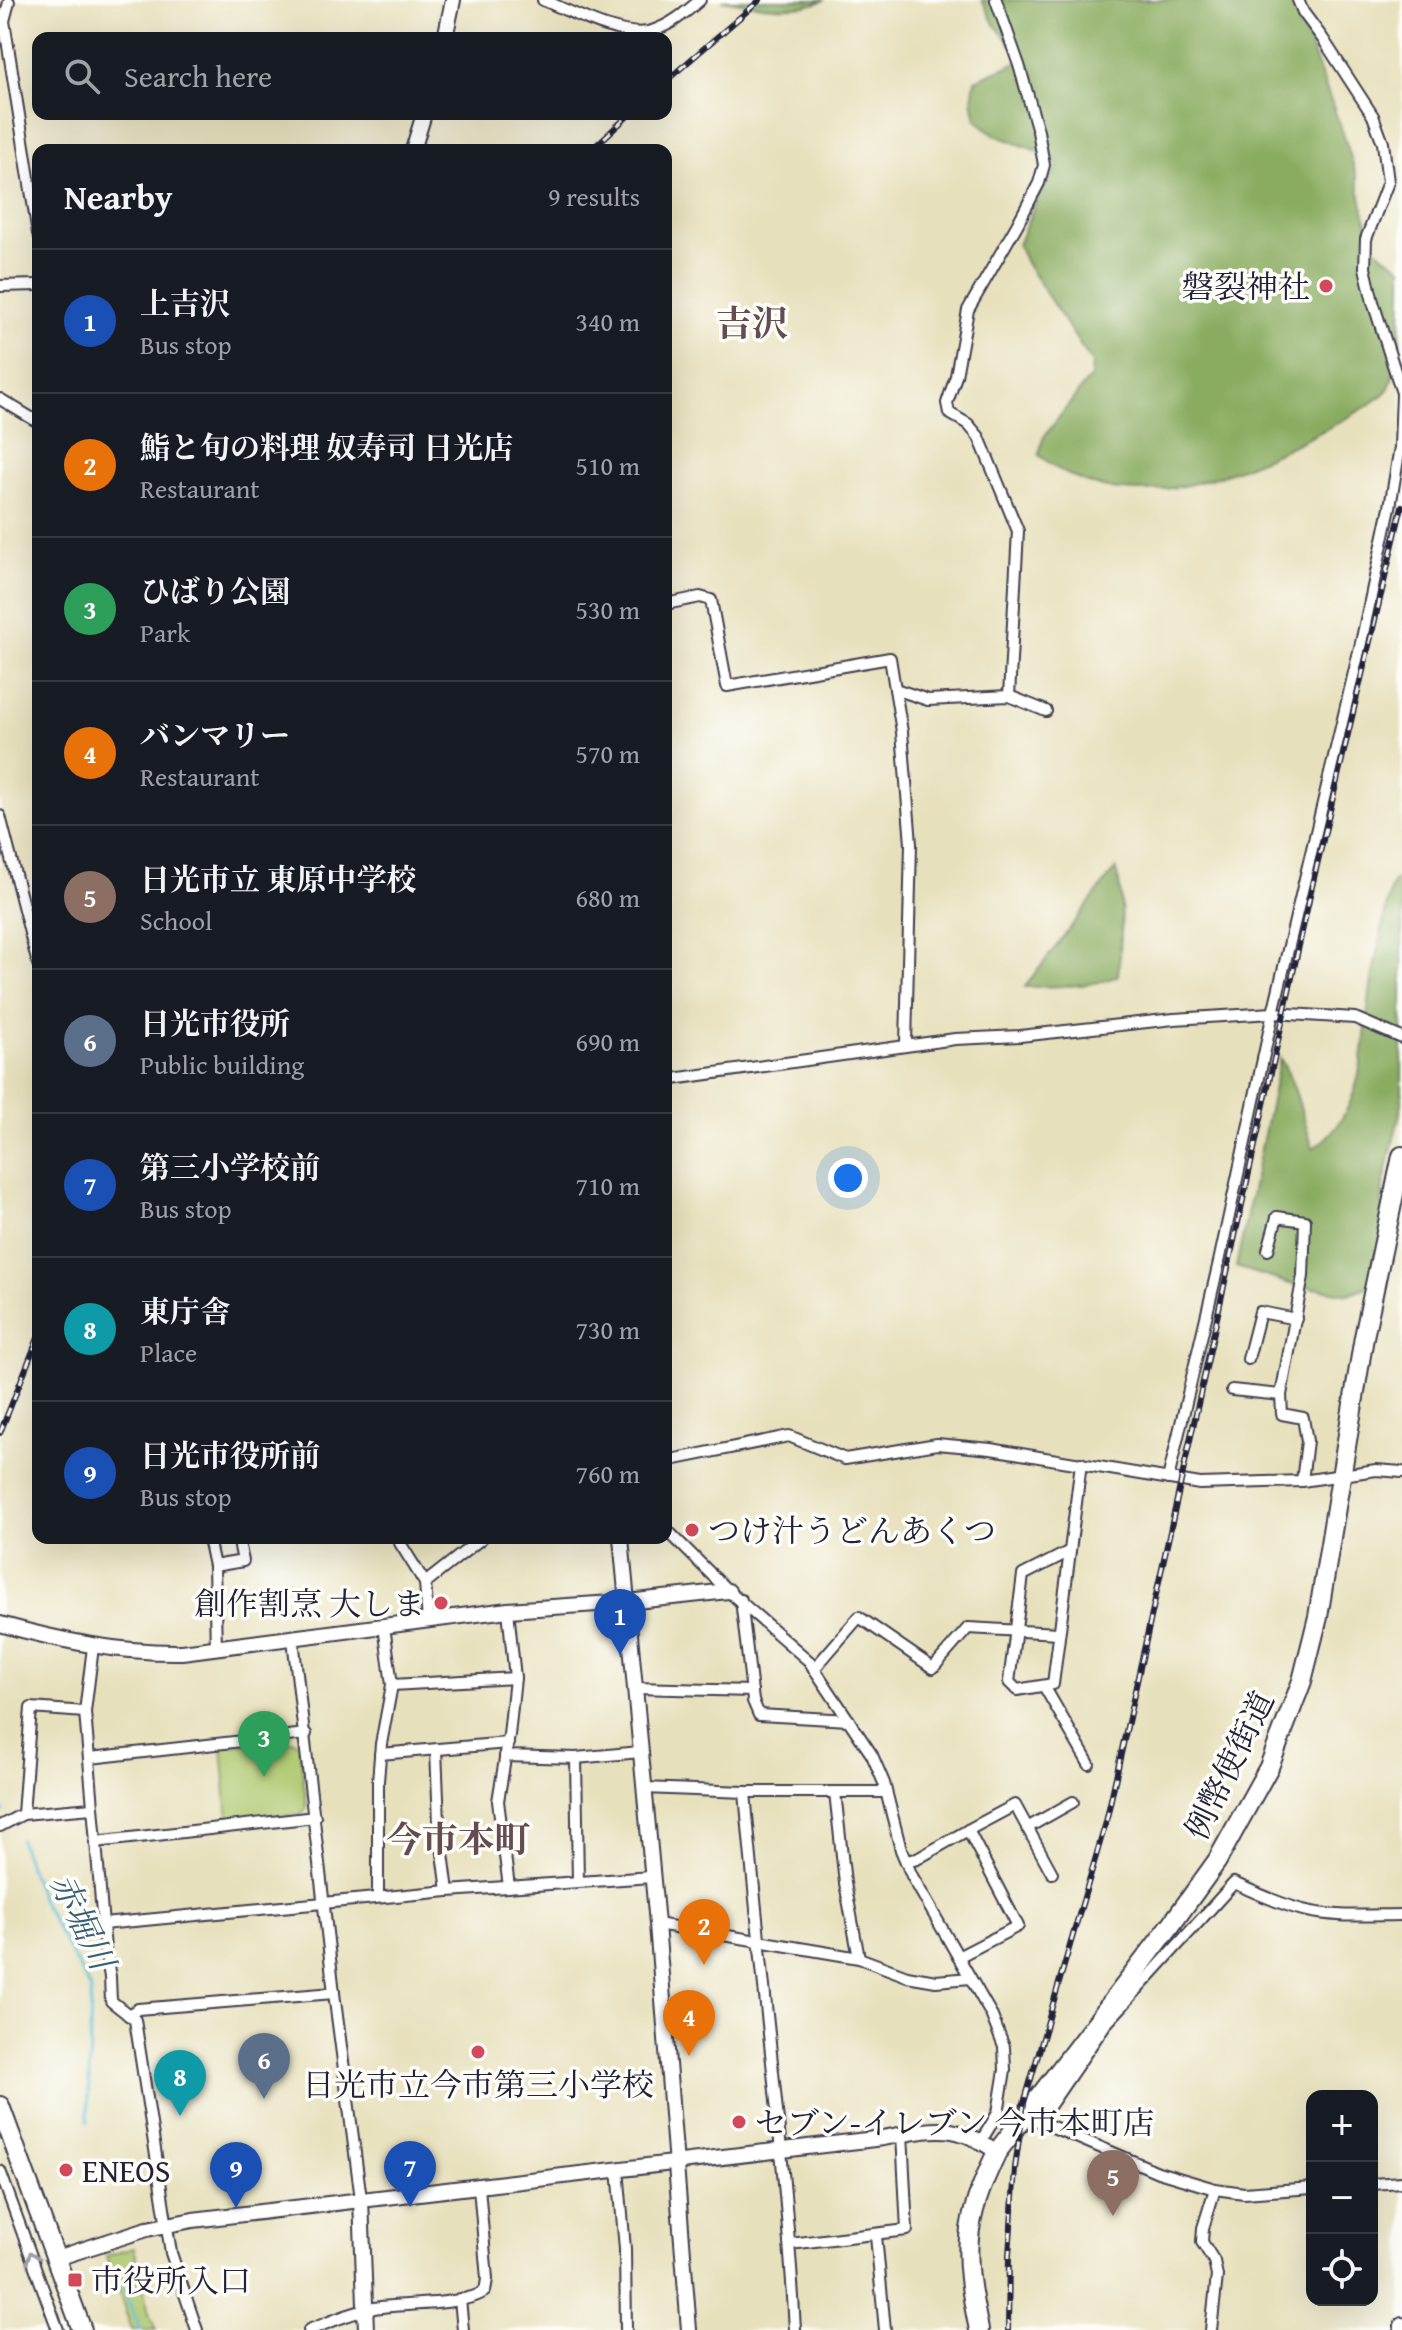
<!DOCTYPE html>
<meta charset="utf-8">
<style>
body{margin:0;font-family:"Gentium Book Plus","Noto Serif JP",serif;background:#20242c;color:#f1f3f6}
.controls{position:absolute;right:24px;bottom:24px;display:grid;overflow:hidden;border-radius:16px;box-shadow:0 8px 32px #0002}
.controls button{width:72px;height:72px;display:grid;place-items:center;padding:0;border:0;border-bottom:2px solid #363941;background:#171b24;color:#f1f3f6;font:40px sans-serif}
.you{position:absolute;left:848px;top:1178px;width:28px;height:28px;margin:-20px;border:6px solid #fff;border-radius:50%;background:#1a73e8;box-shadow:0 0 0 12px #1a73e833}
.badge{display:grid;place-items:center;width:52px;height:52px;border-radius:50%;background:#d1495b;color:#fff;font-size:26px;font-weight:700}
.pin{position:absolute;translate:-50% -66px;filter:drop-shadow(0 2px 4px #0008)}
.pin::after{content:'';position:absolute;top:42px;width:28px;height:24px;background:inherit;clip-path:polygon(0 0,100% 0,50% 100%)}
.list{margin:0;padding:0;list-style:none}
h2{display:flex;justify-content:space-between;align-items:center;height:104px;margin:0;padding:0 32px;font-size:34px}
h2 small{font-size:26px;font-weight:400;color:#9ea1a6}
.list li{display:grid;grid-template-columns:52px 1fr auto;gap:24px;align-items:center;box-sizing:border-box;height:144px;padding:0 32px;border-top:2px solid #363941}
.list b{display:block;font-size:30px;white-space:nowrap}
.list p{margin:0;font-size:26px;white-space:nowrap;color:#9ea1a6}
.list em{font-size:26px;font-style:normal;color:#9ea1a6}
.icon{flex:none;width:44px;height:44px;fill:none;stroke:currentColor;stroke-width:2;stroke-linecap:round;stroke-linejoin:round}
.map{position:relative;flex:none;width:1402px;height:2330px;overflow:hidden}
.search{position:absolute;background:#171b24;box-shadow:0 8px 32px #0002;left:32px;top:32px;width:640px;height:88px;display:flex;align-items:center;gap:20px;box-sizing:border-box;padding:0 28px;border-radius:16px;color:#9ea1a6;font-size:30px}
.panel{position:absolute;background:#171b24;box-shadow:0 8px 32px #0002;left:32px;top:144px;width:640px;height:1400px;border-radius:16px}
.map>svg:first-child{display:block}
</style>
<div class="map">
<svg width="1402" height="2330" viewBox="0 0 1402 2330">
<rect width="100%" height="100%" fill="#fdfcf7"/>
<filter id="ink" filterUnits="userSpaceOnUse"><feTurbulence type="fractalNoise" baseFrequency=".0125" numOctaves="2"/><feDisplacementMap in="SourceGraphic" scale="16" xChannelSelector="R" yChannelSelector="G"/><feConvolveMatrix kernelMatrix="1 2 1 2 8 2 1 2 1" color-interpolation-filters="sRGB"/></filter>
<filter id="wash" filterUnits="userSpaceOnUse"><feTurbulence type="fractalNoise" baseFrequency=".006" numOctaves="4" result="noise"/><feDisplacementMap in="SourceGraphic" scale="32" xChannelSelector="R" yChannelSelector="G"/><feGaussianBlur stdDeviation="1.8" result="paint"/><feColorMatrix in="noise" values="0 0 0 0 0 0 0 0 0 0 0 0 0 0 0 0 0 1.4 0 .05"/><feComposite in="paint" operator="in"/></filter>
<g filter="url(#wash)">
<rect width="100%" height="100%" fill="#e7e0bc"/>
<g fill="#aec86e" stroke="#687554" stroke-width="2">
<path d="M 294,1741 L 299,1744 L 307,1808 L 301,1814 L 228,1821 L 222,1746 Z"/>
<path d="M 134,2248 L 149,2313 L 156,2330 L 132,2330 L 106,2256 Z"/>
</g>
<g fill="#8aac61" stroke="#56674e" stroke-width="2">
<path d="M 722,0 L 825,0 C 793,14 755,5 722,0 Z"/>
<path d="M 982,0 L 1293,0 L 1343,133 L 1356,174 L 1369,233 L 1376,249 L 1402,268 C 1402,306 1402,355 1389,388 C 1380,402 1329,428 1312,436 C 1228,477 1122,526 1039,455 L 1043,438 L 1091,376 L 1092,363 L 1026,263 L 1018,245 L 1037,199 L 1056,170 L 1057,163 L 1053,157 L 995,135 L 976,120 L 972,100 L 975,80 L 1020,61 L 1021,56 L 994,24 Z"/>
<path d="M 1116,868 C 1125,902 1121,940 1118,975 C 1098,988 1050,986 1025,987 Z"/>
<path d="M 1402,877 L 1402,1104 L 1383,1186 L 1380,1249 L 1374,1284 L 1349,1294 L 1290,1284 L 1236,1267 L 1280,1058 C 1297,1087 1302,1117 1313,1148 C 1368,1113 1362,1037 1372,980 C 1377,950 1384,920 1390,890 L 1394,881 Z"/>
</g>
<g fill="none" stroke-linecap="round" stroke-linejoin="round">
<g stroke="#55bbd3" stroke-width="3">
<path d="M 0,1804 L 4,1812"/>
<path d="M 20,1840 L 41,1899 L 91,1990 L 88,2122"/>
<path d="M 119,2277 L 140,2330"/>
</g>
</g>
</g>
<g filter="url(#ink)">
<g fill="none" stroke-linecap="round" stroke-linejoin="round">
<defs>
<g id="street">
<path d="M 543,0 C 570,11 624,40 652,31 C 671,25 685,13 700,0"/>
<path d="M 996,0 L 1019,65 L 1038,131 L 1044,165 L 1039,183 L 1017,225 L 968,310 L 956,376 L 947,403 L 949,413 L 968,424 L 979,437 L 1018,531 L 1009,696"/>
<path d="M 9,2 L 4,21 L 38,234"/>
<path d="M 0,286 L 38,285"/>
<path d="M 0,399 L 38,422"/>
<path d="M 666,604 L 700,597 L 711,600 L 727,686 L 890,658 L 902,732 L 911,844 L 906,1044"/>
<path d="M 895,689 L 928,700 L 1009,696 L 1046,711"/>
<path d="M 0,816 L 38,964"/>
<path d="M 666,1080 L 955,1039 L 1020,1036 L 1174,1019 L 1273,1013 L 1355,1018 L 1402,1038"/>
<path d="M 1268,1250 L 1277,1217 L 1305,1221 L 1303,1276 L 1281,1395 L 1282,1414 L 1303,1418 L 1307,1441 L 1302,1481"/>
<path d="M 1248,1359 L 1260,1312 L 1296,1319"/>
<path d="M 1232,1390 L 1281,1395"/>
<path d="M 666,1461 L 789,1436 L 845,1459 L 937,1444 L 991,1449 L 1200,1484 L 1302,1481 L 1376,1470 L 1402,1472"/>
<path d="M 1168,1479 L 1219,1262 L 1273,1013 L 1361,643 L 1390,507 L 1400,447 L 1402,393 L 1373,302 L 1365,268 L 1366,239 L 1388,182 L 1383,143 L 1373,116 L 1323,39 L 1303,12 L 1298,0"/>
<path d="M 666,1529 L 728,1591 L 809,1661 L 872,1755 L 884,1783 L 901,1850 L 912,1876 L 991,2014 L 1004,2047 L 1005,2070 L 998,2113 L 981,2141"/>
<path d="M 208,1538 L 214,1566 L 216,1648"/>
<path d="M 400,1543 L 425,1583 L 428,1621"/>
<path d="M 1070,1551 L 1053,1684 L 1017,1690 L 1009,1682 L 1023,1575 Z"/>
<path d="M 1070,1551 L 1081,1463"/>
<path d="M 214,1566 L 243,1561 L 238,1538"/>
<path d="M 425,1583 L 482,1538"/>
<path d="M 741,1600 L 753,1701 L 759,1715 L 849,1720"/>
<path d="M 508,1610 L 515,1678 L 509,1735 L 498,1801 L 509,1887"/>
<path d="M 293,1639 L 334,1993 L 361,2199"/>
<path d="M 93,1647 L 85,1712 L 105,1949 L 110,1977 L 111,2001 L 135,2020 L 171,2253 L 197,2330"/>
<path d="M 814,1669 L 859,1617 L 933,1668 L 968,1628 L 1059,1633"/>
<path d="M 392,1685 L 515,1678"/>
<path d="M 1044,1686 L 1089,1764"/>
<path d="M 635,1688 L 752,1691"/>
<path d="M 436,1750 L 439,1823 L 448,1891"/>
<path d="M 380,1754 L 508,1743"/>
<path d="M 505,1756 L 576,1758 L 640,1752"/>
<path d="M 90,1758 L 306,1734"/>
<path d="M 576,1758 L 578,1882"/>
<path d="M 644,1788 L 745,1792 L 886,1792"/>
<path d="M 745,1792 C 760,1972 785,2150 795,2330"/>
<path d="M 835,1792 L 845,1883 L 859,1958"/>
<path d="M 23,1814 L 31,1708 L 85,1712"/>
<path d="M 0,1826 L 23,1814 L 92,1808"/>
<path d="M 1027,1828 L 1073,1802"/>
<path d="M 968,1830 L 1015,1805 L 1052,1873"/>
<path d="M 95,1842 L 315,1817"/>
<path d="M 906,1861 L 917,1859 L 968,1830 L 1018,1926 L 958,1957"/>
<path d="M 378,1897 L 378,1781 L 381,1744 L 392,1685 L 384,1626"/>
<path d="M 103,1924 L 448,1891 L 652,1877"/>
<path d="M 657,1924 L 859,1958 L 907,1976 L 936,1981 L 970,1978"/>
<path d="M 128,2015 L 138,2009 L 334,1993"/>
<path d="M 1034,2119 L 1158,2172 L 1215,2189 L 1244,2193 L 1312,2188"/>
<path d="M 1040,2120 L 1105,2025 L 1234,1883 C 1256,1893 1279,1904 1303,1910 C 1334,1918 1370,1915 1402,1915"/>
<path d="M 618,2169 L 625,2249 L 626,2330"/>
<path d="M 0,2171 L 58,2330"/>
<path d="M 1372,2184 L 1402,2182"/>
<path d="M 876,2236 L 885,2330"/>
<path d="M 790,2244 L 907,2230 L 902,2134"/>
<path d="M 460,2299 L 463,2330"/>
<path d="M 309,2330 C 330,2322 352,2312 374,2308 C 401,2303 465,2306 485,2291 L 487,2279 L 479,2187"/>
<path d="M 1211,2330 L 1217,2276 L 1214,2261 L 1202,2242 L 1203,2228 L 1215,2189"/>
</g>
<g id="secondary">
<path d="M 445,38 L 453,0"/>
<path d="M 413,150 L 424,114"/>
<path d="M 621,1538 L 657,1924 L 689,2330"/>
<path d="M 0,1624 C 61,1641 119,1653 182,1652 L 508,1610 L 627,1602 L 728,1591"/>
<path d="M 361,2199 L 366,2330"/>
<path d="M 57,2258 L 147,2229 L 193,2220 L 883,2138 C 933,2129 953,2121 997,2152"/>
<path d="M 1402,2330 L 1402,2325"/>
</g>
<g id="highway">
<path d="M 0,2106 L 82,2330"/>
<path d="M 979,2330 C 963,2253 962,2224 997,2152 L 1171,1925 L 1217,1861 L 1269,1767 L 1302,1681 L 1318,1617 L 1364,1337 L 1402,1156"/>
</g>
</defs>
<use href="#street" stroke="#403e4e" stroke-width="14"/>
<use href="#secondary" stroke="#403e4e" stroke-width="18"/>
<use href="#highway" stroke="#403e4e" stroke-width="22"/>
<use href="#street" stroke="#fff" stroke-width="10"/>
<use href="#secondary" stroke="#fff" stroke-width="14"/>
<use href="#highway" stroke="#fff" stroke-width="18"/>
<defs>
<g id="rail">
<path d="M 666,81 L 760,0"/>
<path d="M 591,150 L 630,114"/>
<path d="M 0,1433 L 38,1338"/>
<path d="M 1008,2330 L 1009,2255 L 1015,2168 L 1024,2103 L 1106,1822 L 1313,882 L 1402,506"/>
</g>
</defs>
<use href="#rail" stroke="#22223b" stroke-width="6"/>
<use href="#rail" stroke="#fdfcf7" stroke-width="3" stroke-dasharray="9" stroke-linecap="butt"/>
</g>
<defs><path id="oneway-chevron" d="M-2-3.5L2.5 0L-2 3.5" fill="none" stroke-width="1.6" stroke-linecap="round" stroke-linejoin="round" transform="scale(2)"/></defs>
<use stroke="#9c9ca7" href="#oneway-chevron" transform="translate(32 2257) rotate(-110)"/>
</g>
<g fill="#d1495b" stroke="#fdfcf7" stroke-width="3">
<circle cx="1326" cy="286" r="8"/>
<circle cx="692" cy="1530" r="8"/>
<circle cx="441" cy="1603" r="8"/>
<circle cx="478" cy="2052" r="8"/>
<circle cx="739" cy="2122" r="8"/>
<circle cx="66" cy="2170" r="8"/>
<rect x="67" y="2272" width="16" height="16" rx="4"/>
</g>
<g text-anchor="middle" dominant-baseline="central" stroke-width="7" stroke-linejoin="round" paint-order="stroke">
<g font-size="32" fill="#22223b" stroke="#fdfcf7" text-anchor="start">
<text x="1310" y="286" text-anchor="end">磐裂神社</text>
<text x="708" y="1530">つけ汁うどんあくつ</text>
<text x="425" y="1603" text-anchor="end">創作割烹 大しま</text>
<text x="478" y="2084" text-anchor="middle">日光市立今市第三小学校</text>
<text x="755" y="2122">セブン-イレブン 今市本町店</text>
<text x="82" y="2170">ENEOS</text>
<text x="91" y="2280">市役所入口</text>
</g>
<g font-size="32" fill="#22223b" stroke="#fdfcf7">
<text transform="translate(1229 1765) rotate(-64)">例幣使街道</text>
</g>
<g font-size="34" font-style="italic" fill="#365f78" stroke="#fdfcf7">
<text transform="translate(83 1921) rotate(64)">赤堀川</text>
</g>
<g font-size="36" font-weight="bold" fill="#644d50" stroke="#fdfcf7">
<text x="752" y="322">吉沢</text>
<text x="458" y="1838">今市本町</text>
</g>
</g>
</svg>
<div class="controls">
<button>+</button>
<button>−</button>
<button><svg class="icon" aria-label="locate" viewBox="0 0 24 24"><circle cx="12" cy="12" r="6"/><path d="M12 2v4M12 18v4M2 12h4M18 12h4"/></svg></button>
</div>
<div class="you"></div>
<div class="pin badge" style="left:620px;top:1655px;background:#1a4fb4">1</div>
<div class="pin badge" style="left:704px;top:1965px;background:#e8710a">2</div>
<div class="pin badge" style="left:264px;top:1777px;background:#2e9e5b">3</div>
<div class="pin badge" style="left:689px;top:2056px;background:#e8710a">4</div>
<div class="pin badge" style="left:1113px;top:2216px;background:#8d6e63">5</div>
<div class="pin badge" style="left:264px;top:2099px;background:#5c6f8a">6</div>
<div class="pin badge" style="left:410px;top:2207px;background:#1a4fb4">7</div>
<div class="pin badge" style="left:180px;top:2116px;background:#0f9aa8">8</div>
<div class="pin badge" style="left:236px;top:2208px;background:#1a4fb4">9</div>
<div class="search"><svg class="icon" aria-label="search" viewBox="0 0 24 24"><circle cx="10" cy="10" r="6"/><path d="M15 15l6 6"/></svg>Search here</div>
<section class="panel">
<h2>Nearby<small>9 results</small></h2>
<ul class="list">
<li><span class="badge" style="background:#1a4fb4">1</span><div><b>上吉沢</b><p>Bus stop</p></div><em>340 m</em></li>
<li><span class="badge" style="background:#e8710a">2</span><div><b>鮨と旬の料理 奴寿司 日光店</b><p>Restaurant</p></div><em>510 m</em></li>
<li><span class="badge" style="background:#2e9e5b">3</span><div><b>ひばり公園</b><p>Park</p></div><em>530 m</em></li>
<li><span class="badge" style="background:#e8710a">4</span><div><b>バンマリー</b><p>Restaurant</p></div><em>570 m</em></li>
<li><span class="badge" style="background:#8d6e63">5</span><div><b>日光市立 東原中学校</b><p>School</p></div><em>680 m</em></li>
<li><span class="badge" style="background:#5c6f8a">6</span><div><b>日光市役所</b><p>Public building</p></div><em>690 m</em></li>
<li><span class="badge" style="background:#1a4fb4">7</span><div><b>第三小学校前</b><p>Bus stop</p></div><em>710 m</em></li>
<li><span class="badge" style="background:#0f9aa8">8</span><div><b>東庁舎</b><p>Place</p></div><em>730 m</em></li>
<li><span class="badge" style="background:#1a4fb4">9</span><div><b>日光市役所前</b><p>Bus stop</p></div><em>760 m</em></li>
</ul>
</section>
</div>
